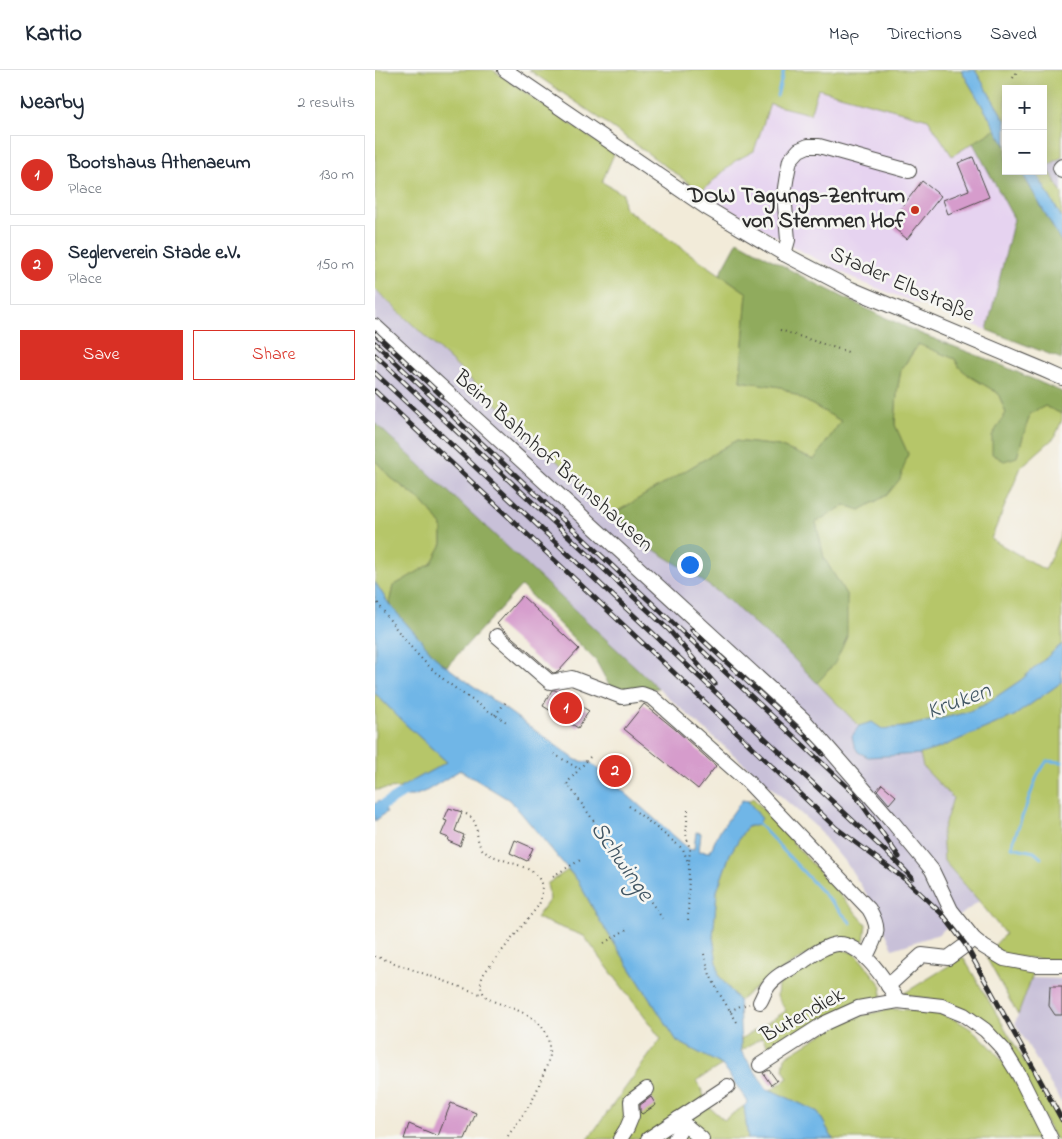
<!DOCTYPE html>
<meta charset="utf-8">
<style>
body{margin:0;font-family:"Indie Flower",sans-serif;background:#f6f6f7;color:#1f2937}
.controls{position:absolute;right:15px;top:15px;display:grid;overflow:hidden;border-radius:0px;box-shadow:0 2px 12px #0003}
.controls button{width:45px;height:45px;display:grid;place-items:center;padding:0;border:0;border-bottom:1px solid #e0e1e3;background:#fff;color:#1f2937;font:25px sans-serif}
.you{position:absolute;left:314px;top:494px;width:18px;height:18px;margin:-12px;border:4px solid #fff;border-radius:50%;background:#1a73e8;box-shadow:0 0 0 8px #1a73e833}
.badge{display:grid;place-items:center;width:32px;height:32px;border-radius:50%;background:#d93025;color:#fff;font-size:16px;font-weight:700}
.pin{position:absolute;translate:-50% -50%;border:2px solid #fff;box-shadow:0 1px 5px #0006}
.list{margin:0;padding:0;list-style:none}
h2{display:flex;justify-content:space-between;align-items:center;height:65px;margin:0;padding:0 20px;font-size:21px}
h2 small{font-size:16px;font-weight:400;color:#747a83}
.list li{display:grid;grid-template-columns:32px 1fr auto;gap:15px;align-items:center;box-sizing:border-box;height:80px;margin:0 10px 10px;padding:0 10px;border:1px solid #e0e1e3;border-radius:0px}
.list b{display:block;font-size:19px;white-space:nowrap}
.list p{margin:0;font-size:16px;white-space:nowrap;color:#747a83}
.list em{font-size:16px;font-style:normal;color:#747a83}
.actions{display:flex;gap:10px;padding:15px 20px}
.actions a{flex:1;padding:11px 0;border:1px solid #d93025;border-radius:0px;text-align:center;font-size:18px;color:#d93025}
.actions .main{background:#d93025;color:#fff}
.map{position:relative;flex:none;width:687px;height:1069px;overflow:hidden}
header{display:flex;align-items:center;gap:30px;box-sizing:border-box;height:70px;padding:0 25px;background:#fff;border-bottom:1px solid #e0e1e3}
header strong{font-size:24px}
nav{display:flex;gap:28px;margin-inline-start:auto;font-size:18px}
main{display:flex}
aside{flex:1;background:#fff}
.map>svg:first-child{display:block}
</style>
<header>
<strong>Kartio</strong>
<nav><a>Map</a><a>Directions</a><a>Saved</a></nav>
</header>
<main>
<aside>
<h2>Nearby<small>2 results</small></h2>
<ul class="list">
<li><span class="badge">1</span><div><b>Bootshaus Athenaeum</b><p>Place</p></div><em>130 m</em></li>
<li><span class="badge">2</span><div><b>Seglerverein Stade e.V.</b><p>Place</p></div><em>150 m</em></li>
</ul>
<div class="actions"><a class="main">Save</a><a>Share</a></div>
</aside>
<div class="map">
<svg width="687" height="1069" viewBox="0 0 687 1069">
<rect width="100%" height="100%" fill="#f6f6f2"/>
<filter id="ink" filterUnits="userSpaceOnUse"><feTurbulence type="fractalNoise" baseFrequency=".02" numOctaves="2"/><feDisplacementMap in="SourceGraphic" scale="10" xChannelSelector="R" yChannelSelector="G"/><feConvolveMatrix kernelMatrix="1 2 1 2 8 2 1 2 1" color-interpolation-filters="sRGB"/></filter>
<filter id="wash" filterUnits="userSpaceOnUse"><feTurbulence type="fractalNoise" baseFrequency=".0096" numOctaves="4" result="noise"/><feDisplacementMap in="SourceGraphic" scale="20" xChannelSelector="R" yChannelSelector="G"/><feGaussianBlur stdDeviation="1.12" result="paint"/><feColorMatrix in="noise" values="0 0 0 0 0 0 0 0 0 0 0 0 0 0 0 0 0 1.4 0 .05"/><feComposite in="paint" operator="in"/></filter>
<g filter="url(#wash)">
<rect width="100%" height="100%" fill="#f2ebd9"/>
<path fill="#e6d3f0" d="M 443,19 L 553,49 L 577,85 L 598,73 L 640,149 L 612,260 L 486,212 L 424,180 L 326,122 L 360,91 L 379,81 L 395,34 Z"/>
<g fill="#c8c0d8">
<path d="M 687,87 L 687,124 L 672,96 Z"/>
<path d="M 0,219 L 270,474 L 310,499 L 346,524 L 416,586 L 484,656 L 477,666 L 493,687 L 545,684 L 548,697 L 578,728 L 567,762 L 569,791 L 604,831 L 582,848 L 564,864 L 518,879 L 496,831 L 474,797 L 440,756 L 295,629 L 0,353 Z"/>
<path d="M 656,908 L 687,909 L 687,1034 L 640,953 Z"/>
</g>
<g fill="#b6c669" stroke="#70784a">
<path d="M 0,0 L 118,0 L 239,84 L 227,112 L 248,124 L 249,138 L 372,223 L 365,311 L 406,317 L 466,351 L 439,390 L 404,376 L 360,371 L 238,444 L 0,219 Z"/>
<path d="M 154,0 L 586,0 L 621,59 L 577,86 L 553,49 L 443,19 L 435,44 L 395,34 L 379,81 L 360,91 L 326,122 L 220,45 Z"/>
<path d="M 600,0 L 687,0 L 687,87 L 672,96 L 687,124 L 687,148 L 660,101 L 668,101 L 668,19 L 631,19 L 631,52 Z"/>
<path d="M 544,274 L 580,289 L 585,298 L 596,307 L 623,323 L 631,343 L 617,366 L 642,387 L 655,344 L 670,336 L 687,344 L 687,350 L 680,367 L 646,397 L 616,469 L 670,500 L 687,462 L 687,574 L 646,610 L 609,635 L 590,643 L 529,657 L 507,659 L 497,652 L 484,656 L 442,613 L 460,593 L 472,526 L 449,488 L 441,452 L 470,435 L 485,440 L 512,425 L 533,384 L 520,355 L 522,322 L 526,300 Z"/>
<path d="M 0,390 L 15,407 L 48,432 L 67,456 L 67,474 L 56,494 L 18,516 L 14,534 L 0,512 Z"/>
<path d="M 687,612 L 687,891 L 634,886 L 618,877 L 630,864 L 604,831 L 569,791 L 567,762 L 578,728 L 548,697 L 545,684 L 564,678 L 639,646 Z"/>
<path d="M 0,623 L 28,652 L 72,692 L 25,718 L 0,720 Z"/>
<path d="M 378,728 L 491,854 L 489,871 L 458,868 L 385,914 L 364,931 L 344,906 L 338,867 L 342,821 L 355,784 L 370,759 L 387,749 L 373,731 Z"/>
<path d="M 193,800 L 203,811 L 225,851 L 302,971 L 347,995 L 322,1010 L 334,1037 L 349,1050 L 369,1036 L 373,1069 L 213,1069 L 286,969 L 209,866 L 161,848 L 175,829 L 172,814 Z"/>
<path d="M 467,879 L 481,884 L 507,916 L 506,927 L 405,978 L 393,977 L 387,967 L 366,981 L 366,969 L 411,941 L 402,926 L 403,915 L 456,881 Z"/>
<path d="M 588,887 L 687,1055 L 687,1069 L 680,1069 L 631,976 L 574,933 L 528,924 Z"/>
<path d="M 611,887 C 627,894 642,899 659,901 L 643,945 Z"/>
<path d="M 517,939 C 536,940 556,940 574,947 C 625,968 647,1023 669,1069 L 458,1069 L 443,1042 L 396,1020 L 413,1008 L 408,999 L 410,987 L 462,955 L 488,945 Z"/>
</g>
<g fill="#90ab5d" stroke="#5e6b44">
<path d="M 621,59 L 631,76 L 631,101 L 646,101 L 687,173 L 687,289 L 612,260 L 639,149 L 598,73 Z"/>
<path d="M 363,171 L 430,208 L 500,243 L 544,263 L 619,292 L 687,322 L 687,344 L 670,336 L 655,344 L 642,387 L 629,391 L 617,384 L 617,366 L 631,343 L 623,323 L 596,307 L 585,298 L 580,289 L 543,274 L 526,300 L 522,322 L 520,355 L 533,384 L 525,409 L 512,425 L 485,440 L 470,435 L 441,452 L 449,488 L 472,526 L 472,567 L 460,593 L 442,613 L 416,586 L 346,524 L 310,499 L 270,474 L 238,444 L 360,371 L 404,376 L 439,390 L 466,351 L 406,317 L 365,311 L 372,223 L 345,204 Z"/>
<path d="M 0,353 L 283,618 L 253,622 L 235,617 L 221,591 L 146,516 L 72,596 L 65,592 L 14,534 L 18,516 L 56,494 L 67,474 L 67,456 L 48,432 L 15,407 L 0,390 Z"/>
</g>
<g fill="#70b6e7" stroke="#4e7089">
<path d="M 586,0 L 600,0 L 631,52 L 631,76 Z"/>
<path d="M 646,101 L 660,101 L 687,148 L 687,173 Z"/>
<path d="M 0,512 L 14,534 L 65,592 L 201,690 L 216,693 L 315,780 L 319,779 L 321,762 L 326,763 L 324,781 L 335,782 L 344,762 L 367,730 L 373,731 L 387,749 L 380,756 L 374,756 L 370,759 L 355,784 L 342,821 L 338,867 L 344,906 L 364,931 L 366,981 L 392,1019 L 396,1020 L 443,1042 L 458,1069 L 373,1069 L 369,1036 L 373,1032 L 350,999 L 347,995 L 302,971 L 225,851 L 203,811 L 136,731 L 85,700 L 53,720 L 39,726 L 31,726 L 25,718 L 72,692 L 28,652 L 0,623 Z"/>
<path d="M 687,574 L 687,612 L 639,646 L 564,678 L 545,684 L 493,687 L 483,682 L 479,675 L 477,666 L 484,656 L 497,652 L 507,659 L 529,657 L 590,643 L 609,635 L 646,610 Z"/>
<path d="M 4,731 L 12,742 L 0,751 L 0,734 Z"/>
</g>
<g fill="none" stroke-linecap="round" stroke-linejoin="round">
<g stroke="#70b6e7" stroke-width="3">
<path d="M 402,26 L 409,0"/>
<path d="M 381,751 L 476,853"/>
<path d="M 666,788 L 659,782 L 637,777 L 639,769 L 663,704 L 672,691 L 687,692"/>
</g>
<path stroke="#70b6e7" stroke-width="10" d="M 0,740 L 39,716"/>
</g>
<g id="blocks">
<g fill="#d69ccc">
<path d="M 598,87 L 614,127 L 573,144 L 568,130 L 594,120 L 583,93 Z"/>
<path d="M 547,111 L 566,126 L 532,169 L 514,154 Z"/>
<path d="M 147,526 L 204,579 L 183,602 L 178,603 L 122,554 Z"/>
<path d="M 177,620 L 180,620 L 214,641 L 203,658 L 168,636 Z"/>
<path d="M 269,634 L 301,660 L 341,696 L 323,719 L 249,659 Z"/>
<path d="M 238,690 L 252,702 L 243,712 L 229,700 Z"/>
<path d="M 507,714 L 521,726 L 514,734 L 502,720 Z"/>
<path d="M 74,738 L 87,742 L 80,761 L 89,765 L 85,776 L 73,771 L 74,768 L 66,765 L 72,751 L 69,750 Z"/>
<path d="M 140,770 L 158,778 L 152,791 L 135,783 Z"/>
<path d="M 675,916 L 687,916 L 687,945 L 680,945 L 674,936 Z"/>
<path d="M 394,1000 L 402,1011 L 396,1015 L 388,1003 Z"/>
<path d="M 276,1027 L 281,1035 L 267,1044 L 265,1042 L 265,1035 Z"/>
<path d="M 76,1033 L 101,1043 L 90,1069 L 29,1069 L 34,1054 L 63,1066 Z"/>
</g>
</g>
</g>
<g filter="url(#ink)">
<use href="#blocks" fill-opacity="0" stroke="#494845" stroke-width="1"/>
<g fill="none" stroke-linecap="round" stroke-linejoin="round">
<defs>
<g id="minor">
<path d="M 130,0 L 332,138 L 409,184 L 476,219 L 669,300 L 687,308"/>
<path d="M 687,96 L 685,98 L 687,101"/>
<path d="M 409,184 L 413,170 L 409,124 L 412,105 L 415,90 L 424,80 L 433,76 L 444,76 L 534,101"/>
<path d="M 0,256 L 429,650 L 516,750 L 557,800 L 576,840 L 599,869 L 609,877 L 629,889 L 662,895 L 687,895"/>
<path d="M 122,566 L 175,612 L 197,608 L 247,627 L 267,624 L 278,628 L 372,711 L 494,839 C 507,861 501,865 491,887"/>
<path d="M 513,916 L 547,885 L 573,888 L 599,869"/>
<path d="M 385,932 C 388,927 390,920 394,915 C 402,904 418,898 429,891 C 439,884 451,875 463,874 C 488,873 512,913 523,931"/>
<path d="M 385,995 L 450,953 L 483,938 L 523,931 L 567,936 L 589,945 L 610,960 L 628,979 L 644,1005 L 676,1069"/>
<path d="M 303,1049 L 327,1069"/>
<path d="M 245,1069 L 252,1058 L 257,1046 L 256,1031 L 272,1019"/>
<path d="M 273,1069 L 353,1016"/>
<path d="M 300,1069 L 309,1054"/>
</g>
</defs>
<use href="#minor" stroke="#494845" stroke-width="16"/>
<g stroke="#494845" stroke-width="2" stroke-dasharray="1 4" stroke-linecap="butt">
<path d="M 638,8 L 643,0"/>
<path d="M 405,260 L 473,282"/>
<path d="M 0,529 C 18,555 36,580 59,601 C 81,621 108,637 133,653"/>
<path d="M 120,645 L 131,632"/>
<path d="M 179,684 L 204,699"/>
<path d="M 215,687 L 192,713 L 290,852"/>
<path d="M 254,736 L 308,779 L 314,795 L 313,853"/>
<path d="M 313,740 L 311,764 L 315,780 L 314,792"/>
<path d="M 91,744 C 108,752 97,770 109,781 C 113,785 118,786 123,788 C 149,798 176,800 164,835 L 110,902 C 104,911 104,922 114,929 C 119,932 126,934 132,936 C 155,945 176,954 174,983 C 174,992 170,1001 166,1009 C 164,1015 162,1021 159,1027 C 151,1042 140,1055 131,1069"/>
<path d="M 178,806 L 207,789"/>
<path d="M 229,873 L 252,859"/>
<path d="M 329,884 L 335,905 L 344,923 L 362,952"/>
<path d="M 0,886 L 108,925"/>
<path d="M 355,941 L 365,936 L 374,934"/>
</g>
<use href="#minor" stroke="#fff" stroke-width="14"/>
<defs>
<g id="rail">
<path d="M 0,263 L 67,326"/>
<path d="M 0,273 L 479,723 L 524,787"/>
<path d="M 0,285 L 294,560 L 340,614"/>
<path d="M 0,303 L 522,792 L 537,808"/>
<path d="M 0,321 L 310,613 L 461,758 L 531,810 L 567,844 L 590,874 L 687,1050"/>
<path d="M 317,560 L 432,667 L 448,684"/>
</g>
</defs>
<use href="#rail" stroke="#2b2b2b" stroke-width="5"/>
<use href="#rail" stroke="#f6f6f2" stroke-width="3" stroke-dasharray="9" stroke-linecap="butt"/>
</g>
</g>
<circle fill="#c8321e" stroke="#f6f6f2" stroke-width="2" cx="540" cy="140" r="5"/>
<g text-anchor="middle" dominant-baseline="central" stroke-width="5" stroke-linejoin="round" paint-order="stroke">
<g font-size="22" font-weight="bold" fill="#2b2b2b" stroke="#f6f6f2" text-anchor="end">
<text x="530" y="127">DOW Tagungs-Zentrum<tspan x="530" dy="25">von Stemmen Hof</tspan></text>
</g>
<g font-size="22" fill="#2b2b2b" stroke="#f6f6f2">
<text transform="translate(527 215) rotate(24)">Stader Elbstraße</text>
<text transform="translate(178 392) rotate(42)">Beim Bahnhof Brunshausen</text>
<text transform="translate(428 946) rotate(-29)">Butendiek</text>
</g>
<g font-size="24" font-style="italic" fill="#405563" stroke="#f6f6f2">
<text transform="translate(584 632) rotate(-20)">Kruken</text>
<text transform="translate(246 792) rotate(55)">Schwinge</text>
</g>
</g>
</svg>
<div class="controls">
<button>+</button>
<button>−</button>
</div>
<div class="you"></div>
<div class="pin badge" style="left:191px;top:638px">1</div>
<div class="pin badge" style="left:240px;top:701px">2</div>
</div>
</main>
